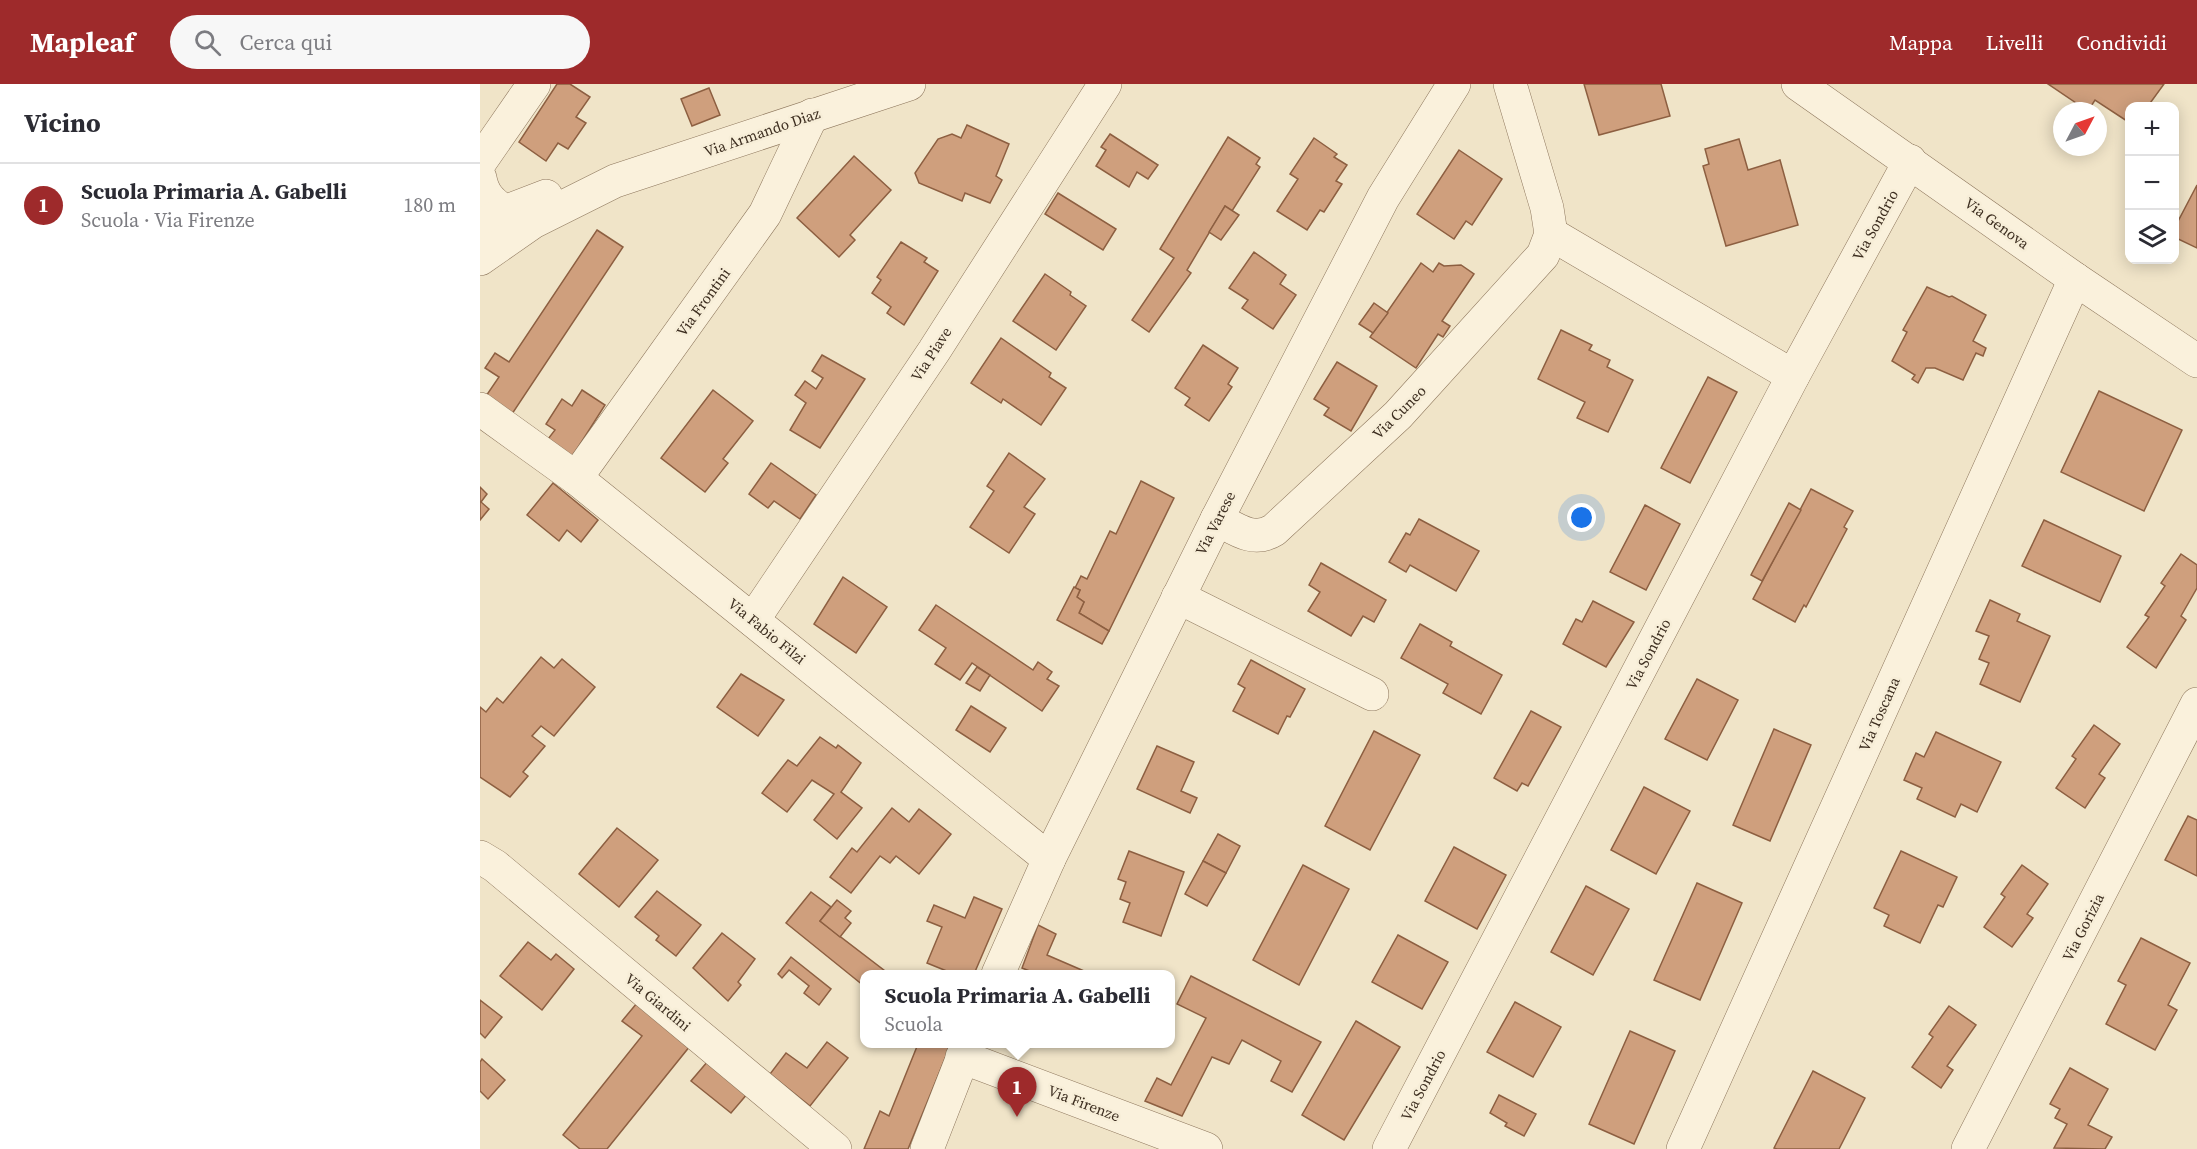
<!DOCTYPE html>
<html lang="it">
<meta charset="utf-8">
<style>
body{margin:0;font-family:"Source Serif 4",serif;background:#f7f7f7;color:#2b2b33}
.controls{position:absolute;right:18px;top:18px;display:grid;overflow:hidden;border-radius:12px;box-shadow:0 3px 15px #0003}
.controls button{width:54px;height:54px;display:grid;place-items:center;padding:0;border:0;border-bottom:2px solid #e1e1e2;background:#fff;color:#2b2b33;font:30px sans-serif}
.compass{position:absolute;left:1573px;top:18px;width:54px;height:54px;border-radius:50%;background:#fff;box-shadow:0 3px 15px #0003;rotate:49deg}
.you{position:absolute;left:1102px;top:434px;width:21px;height:21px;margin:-15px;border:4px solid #fff;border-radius:50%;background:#1a73e8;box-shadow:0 0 0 9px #1a73e833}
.badge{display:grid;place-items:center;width:39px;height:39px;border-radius:50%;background:#9e2a2b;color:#fff;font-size:20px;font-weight:700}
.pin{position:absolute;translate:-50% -50px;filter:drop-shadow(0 2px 3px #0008)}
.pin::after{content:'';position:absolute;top:32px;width:21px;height:18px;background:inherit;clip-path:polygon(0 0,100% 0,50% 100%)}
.popup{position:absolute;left:380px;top:886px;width:315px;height:78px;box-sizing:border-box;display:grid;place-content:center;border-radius:12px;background:#fff;filter:drop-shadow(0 2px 4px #0005);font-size:20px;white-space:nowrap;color:#7c7c81}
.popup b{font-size:22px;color:#2b2b33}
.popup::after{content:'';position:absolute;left:50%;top:100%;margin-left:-12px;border:12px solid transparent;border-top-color:#fff}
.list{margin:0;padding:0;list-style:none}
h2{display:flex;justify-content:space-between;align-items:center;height:78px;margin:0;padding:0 24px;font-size:26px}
h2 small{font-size:20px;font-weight:400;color:#7c7c81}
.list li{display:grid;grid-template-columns:39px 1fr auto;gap:18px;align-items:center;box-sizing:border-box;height:84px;padding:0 24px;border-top:2px solid #e1e1e2}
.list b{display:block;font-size:22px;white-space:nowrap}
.list p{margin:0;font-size:20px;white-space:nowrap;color:#7c7c81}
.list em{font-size:20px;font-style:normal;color:#7c7c81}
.icon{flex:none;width:33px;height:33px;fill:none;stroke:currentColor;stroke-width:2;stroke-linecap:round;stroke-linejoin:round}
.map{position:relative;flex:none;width:1717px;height:1065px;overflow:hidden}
header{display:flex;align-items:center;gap:36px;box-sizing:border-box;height:84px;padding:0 30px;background:#9e2a2b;color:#fff}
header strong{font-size:28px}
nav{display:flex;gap:33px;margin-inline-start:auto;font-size:21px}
.search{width:420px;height:54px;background:#f7f7f7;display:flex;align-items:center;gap:15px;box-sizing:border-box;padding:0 21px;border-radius:33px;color:#7c7c81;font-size:22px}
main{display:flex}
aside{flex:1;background:#fff}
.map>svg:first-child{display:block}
</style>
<header>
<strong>Mapleaf</strong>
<div class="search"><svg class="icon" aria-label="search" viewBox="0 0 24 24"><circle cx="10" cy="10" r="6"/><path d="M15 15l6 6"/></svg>Cerca qui</div>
<nav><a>Mappa</a><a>Livelli</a><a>Condividi</a></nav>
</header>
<main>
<aside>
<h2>Vicino<small></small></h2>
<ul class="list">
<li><span class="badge">1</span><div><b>Scuola Primaria A. Gabelli</b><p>Scuola · Via Firenze</p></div><em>180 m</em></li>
</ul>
</aside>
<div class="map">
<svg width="1717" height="1065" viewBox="0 0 1717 1065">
<rect width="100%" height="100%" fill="#f0e4c8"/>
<g fill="#cf9f7d" stroke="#8d5f41" stroke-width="1.5">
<path d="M 77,0 L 90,0 L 110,13 L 96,33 L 106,39 L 88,65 L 78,59 L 66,77 L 39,58 Z"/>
<path d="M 1104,0 L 1181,0 L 1190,32 L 1119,51 Z"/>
<path d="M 1568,0 L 1684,0 L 1668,22 L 1650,22 L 1650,39 L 1615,16 L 1608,27 Z"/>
<path d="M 229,4 L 240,31 L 212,42 L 201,15 Z"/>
<path d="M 487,41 L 529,60 L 516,92 L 522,96 L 510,119 L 485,109 L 482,117 L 439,99 L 435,89 L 458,55 L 472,50 L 481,54 Z"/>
<path d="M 630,50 L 678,81 L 668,95 L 657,88 L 649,103 L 616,82 L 626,66 L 621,63 Z"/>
<path d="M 748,53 L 780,74 L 776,80 L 780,83 L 752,127 L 745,122 L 707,186 L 711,189 L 669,248 L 652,236 L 694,174 L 680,165 Z"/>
<path d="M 834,54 L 857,70 L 854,73 L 867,81 L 856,97 L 862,100 L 844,128 L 840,126 L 827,146 L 797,127 L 818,95 L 810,90 Z"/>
<path d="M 1259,55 L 1268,86 L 1300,76 L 1318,141 L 1246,162 L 1223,82 L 1229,80 L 1225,65 Z"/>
<path d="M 979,66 L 1022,95 L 992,141 L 986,137 L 974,155 L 937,130 Z"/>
<path d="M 374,72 L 411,106 L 370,151 L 375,156 L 359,173 L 317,134 Z"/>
<path d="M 1717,101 L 1717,164 L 1694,153 L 1694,145 Z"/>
<path d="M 578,109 L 636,145 L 623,166 L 565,130 Z"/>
<path d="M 745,122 L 759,131 L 741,156 L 729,148 Z"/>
<path d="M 117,146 L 143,163 L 32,330 L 6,312 L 19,293 L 5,284 L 15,269 L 29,278 Z"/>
<path d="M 421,158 L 447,174 L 444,178 L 458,187 L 424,241 L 407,229 L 411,223 L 392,209 L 401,196 L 397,193 Z"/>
<path d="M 774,168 L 806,191 L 800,200 L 816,211 L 793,245 L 762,224 L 768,216 L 749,204 Z"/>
<path d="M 941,179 L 953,188 L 959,179 L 964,182 L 981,181 L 994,190 L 962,237 L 970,242 L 963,253 L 958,250 L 936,284 L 890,253 Z"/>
<path d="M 565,190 L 591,208 L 590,211 L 606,222 L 576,266 L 533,237 Z"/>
<path d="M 1447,203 L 1469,213 L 1472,212 L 1506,231 L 1493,257 L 1506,264 L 1503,272 L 1496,269 L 1483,296 L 1455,284 L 1446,284 L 1438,299 L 1432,295 L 1435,291 L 1412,277 L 1427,248 L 1423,246 Z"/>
<path d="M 894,219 L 908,229 L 893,249 L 879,240 Z"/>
<path d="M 1081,246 L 1112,261 L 1109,266 L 1130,276 L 1127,283 L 1153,296 L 1128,348 L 1097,334 L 1105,318 L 1058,295 Z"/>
<path d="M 521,254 L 571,289 L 569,293 L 586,304 L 561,341 L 523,315 L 521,319 L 491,299 Z"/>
<path d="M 723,261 L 758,284 L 748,300 L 752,303 L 729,337 L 705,321 L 710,314 L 695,304 Z"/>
<path d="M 342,271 L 385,295 L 340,364 L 310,346 L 326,319 L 315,311 L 325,297 L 336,305 L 343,294 L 332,287 Z"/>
<path d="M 857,278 L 897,302 L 871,347 L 844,331 L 849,324 L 834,315 Z"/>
<path d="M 1228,293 L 1257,308 L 1210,399 L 1181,384 Z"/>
<path d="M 102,306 L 125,321 L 92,373 L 68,355 L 75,346 L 66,340 L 82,315 L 92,322 Z"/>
<path d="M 233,306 L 273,337 L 243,375 L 248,379 L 225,408 L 181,374 Z"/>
<path d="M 1619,307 L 1702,346 L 1664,427 L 1581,388 Z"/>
<path d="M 529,369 L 565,395 L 544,423 L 555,430 L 529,469 L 490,443 L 514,407 L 507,402 Z"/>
<path d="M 291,379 L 336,411 L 320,435 L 294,417 L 288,424 L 269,410 Z"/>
<path d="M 661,397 L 694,414 L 629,547 L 599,529 L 604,518 L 597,513 L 600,506 L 595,504 L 601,492 L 607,495 L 630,447 L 636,450 Z"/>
<path d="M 73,399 L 118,436 L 101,458 L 87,446 L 79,457 L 47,431 Z"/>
<path d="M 0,403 L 7,410 L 1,418 L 9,425 L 0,436 Z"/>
<path d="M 1331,405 L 1373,427 L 1364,443 L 1367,445 L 1347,483 L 1326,523 L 1324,521 L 1315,538 L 1273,515 Z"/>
<path d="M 1309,419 L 1321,426 L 1282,497 L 1271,491 Z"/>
<path d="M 1165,421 L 1200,440 L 1166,506 L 1130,488 Z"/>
<path d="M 939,435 L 999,467 L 976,507 L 930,481 L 926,488 L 909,478 L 926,449 L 930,451 Z"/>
<path d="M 1564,436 L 1641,472 L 1620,518 L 1542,482 Z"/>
<path d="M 1701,470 L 1717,481 L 1717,504 L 1701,532 L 1706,536 L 1676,584 L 1647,563 L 1669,533 L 1665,531 L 1685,502 L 1681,499 Z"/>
<path d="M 841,479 L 906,516 L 894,538 L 883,532 L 871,552 L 828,527 L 840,508 L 829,501 Z"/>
<path d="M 363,493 L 407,523 L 376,569 L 334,540 Z"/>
<path d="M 594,503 L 600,506 L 597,513 L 604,518 L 599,529 L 629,547 L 622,560 L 577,536 Z"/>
<path d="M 1510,516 L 1540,530 L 1537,537 L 1570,552 L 1540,618 L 1500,600 L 1509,579 L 1499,575 L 1509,552 L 1496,547 Z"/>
<path d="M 1113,517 L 1154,538 L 1126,583 L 1083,560 L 1096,535 L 1102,538 Z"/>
<path d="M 456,521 L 553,586 L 558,578 L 572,588 L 567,595 L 579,602 L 562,627 L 492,579 L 480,596 L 455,580 L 466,564 L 439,546 Z"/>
<path d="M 940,540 L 972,558 L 970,562 L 1022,591 L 1001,630 L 963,609 L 968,600 L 921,574 Z"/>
<path d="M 61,573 L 74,584 L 82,575 L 115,603 L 74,652 L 61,642 L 52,652 L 65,662 L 43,688 L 48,692 L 30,713 L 0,693 L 0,623 L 6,628 L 17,614 L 23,619 Z"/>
<path d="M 771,576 L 825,605 L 810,633 L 807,632 L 798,650 L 753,627 L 765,604 L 758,600 Z"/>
<path d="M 497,583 L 510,591 L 500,607 L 486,599 Z"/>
<path d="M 261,590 L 304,616 L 278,652 L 237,623 Z"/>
<path d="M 1217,595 L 1258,616 L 1227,676 L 1185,655 Z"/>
<path d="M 491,622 L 526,644 L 510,668 L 476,646 Z"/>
<path d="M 1051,627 L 1081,643 L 1048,702 L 1042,699 L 1037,707 L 1014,694 Z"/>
<path d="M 1614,641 L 1640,660 L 1619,690 L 1625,694 L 1605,724 L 1576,704 L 1596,675 L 1592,672 Z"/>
<path d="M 1294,645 L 1331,661 L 1290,757 L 1253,741 Z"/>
<path d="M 894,647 L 940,671 L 890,766 L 845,742 Z"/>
<path d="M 1456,648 L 1521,678 L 1497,728 L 1481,720 L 1475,733 L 1437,715 L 1442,704 L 1424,696 L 1436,669 L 1444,673 Z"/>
<path d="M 340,653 L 356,664 L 358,661 L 381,679 L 361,708 L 382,724 L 357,755 L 334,736 L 354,710 L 332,696 L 307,728 L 282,709 L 308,676 L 317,682 Z"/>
<path d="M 677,662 L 714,678 L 701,707 L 717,714 L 710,729 L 657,705 Z"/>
<path d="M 1164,703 L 1210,727 L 1176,790 L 1131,766 Z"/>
<path d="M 412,724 L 429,738 L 439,725 L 471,750 L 439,790 L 416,772 L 410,779 L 400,772 L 371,809 L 350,793 L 372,764 L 377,768 Z"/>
<path d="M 1708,732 L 1717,736 L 1717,792 L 1685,776 Z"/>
<path d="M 137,744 L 178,776 L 139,823 L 99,790 Z"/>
<path d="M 738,750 L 760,762 L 746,789 L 723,777 Z"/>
<path d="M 974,763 L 1026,791 L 997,845 L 945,817 Z"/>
<path d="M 649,767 L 704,788 L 681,852 L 643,838 L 650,819 L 640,815 L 646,798 L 638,795 Z"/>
<path d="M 1421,767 L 1477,793 L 1463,823 L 1458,821 L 1440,859 L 1404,842 L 1409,831 L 1394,824 Z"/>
<path d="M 723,777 L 746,789 L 727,822 L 705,810 Z"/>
<path d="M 823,781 L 869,805 L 819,901 L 773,876 Z"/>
<path d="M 1542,781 L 1568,800 L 1547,830 L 1553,834 L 1532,863 L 1504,843 L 1525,813 L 1521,810 Z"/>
<path d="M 1217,799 L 1262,819 L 1220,916 L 1174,896 Z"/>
<path d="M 1106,802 L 1149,825 L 1113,891 L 1071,868 Z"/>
<path d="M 177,807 L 221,841 L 196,872 L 176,856 L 179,852 L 155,833 Z"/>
<path d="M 331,808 L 351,823 L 340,837 L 409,890 L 384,890 L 384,902 L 306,839 Z"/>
<path d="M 494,813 L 522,825 L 494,890 L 474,890 L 447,879 L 462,843 L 447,837 L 454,821 L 485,834 Z"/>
<path d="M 357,816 L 371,827 L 365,834 L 371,839 L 360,853 L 340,837 Z"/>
<path d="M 558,841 L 576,850 L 567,871 L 611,890 L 557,890 L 542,884 Z"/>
<path d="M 242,849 L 275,875 L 258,898 L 261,901 L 248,917 L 213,884 Z"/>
<path d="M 918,851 L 968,878 L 942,925 L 892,898 Z"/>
<path d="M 1661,854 L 1710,879 L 1688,921 L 1697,926 L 1675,966 L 1626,940 L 1646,901 L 1638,897 Z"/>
<path d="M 48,858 L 71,876 L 76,870 L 94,885 L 62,926 L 20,892 Z"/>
<path d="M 311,873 L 351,905 L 339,921 L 324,909 L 329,902 L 309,886 L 302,894 L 298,890 Z"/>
<path d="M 711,892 L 841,958 L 812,1008 L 791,997 L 801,977 L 762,956 L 749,980 L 732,973 L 702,1032 L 665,1017 L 677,994 L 691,1001 L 726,934 L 697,920 Z"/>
<path d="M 0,916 L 22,933 L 5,954 L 0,949 Z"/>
<path d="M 1035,918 L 1081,943 L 1053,993 L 1007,968 Z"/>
<path d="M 157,919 L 210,962 L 127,1065 L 100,1065 L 83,1051 L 162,952 L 142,937 Z"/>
<path d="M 1469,922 L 1496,941 L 1467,982 L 1473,986 L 1461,1004 L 1432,983 L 1453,953 L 1449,950 Z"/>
<path d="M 876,937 L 920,963 L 864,1056 L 822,1031 Z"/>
<path d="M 1150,947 L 1195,967 L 1154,1060 L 1109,1040 Z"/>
<path d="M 347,958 L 368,974 L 330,1022 L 290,990 L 306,969 L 327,984 Z"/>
<path d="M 438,960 L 471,960 L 428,1065 L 384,1065 L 400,1027 L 409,1032 Z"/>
<path d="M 2,975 L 25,996 L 8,1015 L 0,1007 L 0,978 Z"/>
<path d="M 228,977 L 268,1009 L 251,1029 L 211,997 Z"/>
<path d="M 1590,984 L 1628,1005 L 1608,1041 L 1632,1053 L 1625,1065 L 1574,1064 L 1587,1040 L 1575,1034 L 1580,1025 L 1570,1020 Z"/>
<path d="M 1333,987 L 1385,1014 L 1359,1065 L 1297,1065 L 1294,1064 Z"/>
<path d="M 1019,1011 L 1056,1030 L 1044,1052 L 1025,1042 L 1027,1039 L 1010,1029 Z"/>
</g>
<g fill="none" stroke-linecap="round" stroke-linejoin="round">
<defs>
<g id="minor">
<path d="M 1318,0 L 1595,195 L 1717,277"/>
<path d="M 0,78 L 54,0"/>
<path d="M 0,94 C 3,111 11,118 25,128"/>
<path d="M 0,143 L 25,128 L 66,112"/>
<path d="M 1071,150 L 1313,292"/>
<path d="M 0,175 L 53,138 L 135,97 L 429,0"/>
<path d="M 0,325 L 96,394 L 569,775"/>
<path d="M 96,394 L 285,130 L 332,31"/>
<path d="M 737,435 C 756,445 773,459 794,446 L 918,331 L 1063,171 L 1071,150 L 1067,124 L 1030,0"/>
<path d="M 698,513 L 892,610"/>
<path d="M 273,536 L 454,267 L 625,0"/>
<path d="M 0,773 L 15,782 L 355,1065"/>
<path d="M 518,890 L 569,775 L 737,435 L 903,114 L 974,0"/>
<path d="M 482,973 L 726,1065"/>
<path d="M 447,1065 L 488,960"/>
<path d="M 909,1065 L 1313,292 L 1430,77"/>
<path d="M 1203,1065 L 1595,195"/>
<path d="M 1488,1065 L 1717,620"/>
</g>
</defs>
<use href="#minor" stroke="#8d765c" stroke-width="34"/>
<use href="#minor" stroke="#faf1dc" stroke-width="33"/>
</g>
<g text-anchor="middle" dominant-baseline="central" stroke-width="5" stroke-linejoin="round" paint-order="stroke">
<g font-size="15" fill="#3d2e20" stroke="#f7eed8">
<text transform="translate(282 48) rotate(-19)">Via Armando Diaz</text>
<text transform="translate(1517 139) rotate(36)">Via Genova</text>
<text transform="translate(1395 141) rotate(-61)">Via Sondrio</text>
<text transform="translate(223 218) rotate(-54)">Via Frontini</text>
<text transform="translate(451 270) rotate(-57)">Via Piave</text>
<text transform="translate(919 328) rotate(-45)">Via Cuneo</text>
<text transform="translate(735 439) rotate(-63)">Via Varese</text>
<text transform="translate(287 547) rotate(39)">Via Fabio Filzi</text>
<text transform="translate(1168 570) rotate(-62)">Via Sondrio</text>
<text transform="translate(1399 630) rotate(-66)">Via Toscana</text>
<text transform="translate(1603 843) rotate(-63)">Via Gorizia</text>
<text transform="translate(178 918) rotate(40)">Via Giardini</text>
<text transform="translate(943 1001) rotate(-62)">Via Sondrio</text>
<text transform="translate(604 1019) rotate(21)">Via Firenze</text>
</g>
</g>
</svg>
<div class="controls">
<button>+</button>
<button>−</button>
<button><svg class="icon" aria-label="layers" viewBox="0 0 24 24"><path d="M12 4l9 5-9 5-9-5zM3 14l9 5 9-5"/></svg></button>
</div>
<svg class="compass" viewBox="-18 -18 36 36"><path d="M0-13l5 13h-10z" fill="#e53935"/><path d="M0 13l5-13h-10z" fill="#7c7c81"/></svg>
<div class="you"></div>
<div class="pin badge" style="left:537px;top:1033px">1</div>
<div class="popup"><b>Scuola Primaria A. Gabelli</b>Scuola</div>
</div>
</main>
